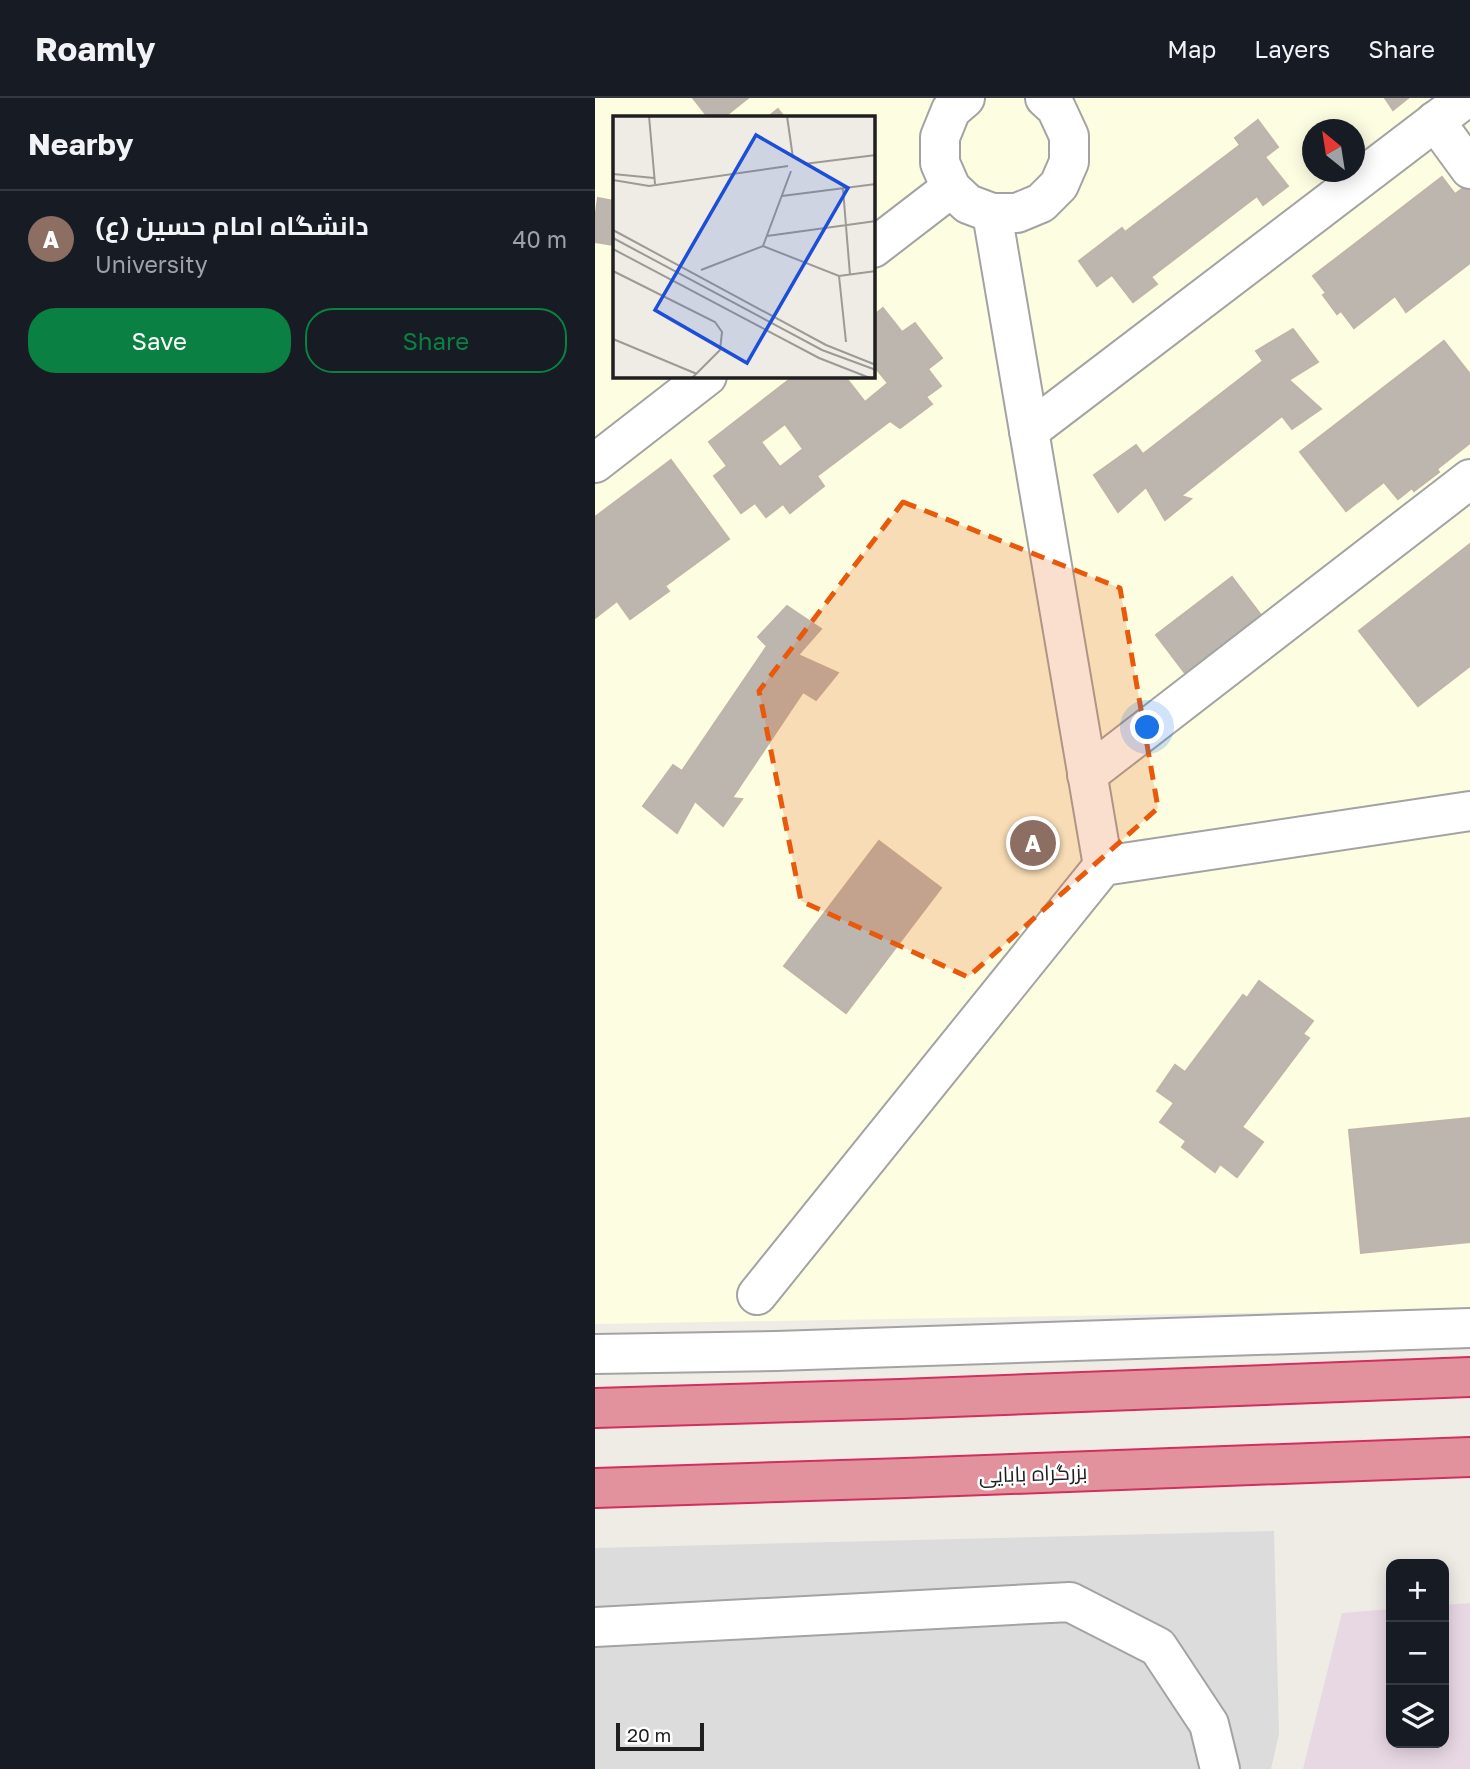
<!DOCTYPE html>
<meta charset="utf-8">
<style>
body{margin:0;font-family:"Golos Text",Cairo,sans-serif;background:#20242c;color:#f1f3f6}
.controls{position:absolute;right:21px;bottom:21px;display:grid;overflow:hidden;border-radius:14px;box-shadow:0 4px 18px #0003}
.controls button{width:63px;height:63px;display:grid;place-items:center;padding:0;border:0;border-bottom:2px solid #363941;background:#171b24;color:#f1f3f6;font:35px sans-serif}
.compass{position:absolute;left:707px;top:21px;width:63px;height:63px;border-radius:50%;background:#171b24;box-shadow:0 4px 18px #0003;rotate:330deg}
.scale{position:absolute;left:21px;bottom:18px;width:88px;box-sizing:border-box;padding-left:7px;border:4px solid #1f1f1f;border-top:0;font-size:19px;line-height:24px;white-space:nowrap;color:#1f1f1f;-webkit-text-stroke:5px #fff;paint-order:stroke}
.you{position:absolute;left:553px;top:630px;width:24px;height:24px;margin:-18px;border:5px solid #fff;border-radius:50%;background:#1a73e8;box-shadow:0 0 0 10px #1a73e833}
.badge{display:grid;place-items:center;width:46px;height:46px;border-radius:50%;background:#0b8043;color:#fff;font-size:23px;font-weight:700}
.pin{position:absolute;translate:-50% -50%;border:4px solid #fff;box-shadow:0 2px 7px #0006}
.list{margin:0;padding:0;list-style:none}
h2{display:flex;justify-content:space-between;align-items:center;height:91px;margin:0;padding:0 28px;font-size:30px}
h2 small{font-size:23px;font-weight:400;color:#9ea1a6}
.list li{display:grid;grid-template-columns:46px 1fr auto;gap:21px;align-items:center;box-sizing:border-box;height:98px;padding:0 28px;border-top:2px solid #363941}
.list b{display:block;font-size:26px;white-space:nowrap}
.list p{margin:0;font-size:23px;white-space:nowrap;color:#9ea1a6}
.list em{font-size:23px;font-style:normal;color:#9ea1a6}
.actions{display:flex;gap:14px;padding:21px 28px}
.actions a{flex:1;padding:16px 0;border:2px solid #0b8043;border-radius:28px;text-align:center;font-size:24px;color:#0b8043}
.actions .main{background:#0b8043;color:#fff}
.icon{flex:none;width:38px;height:38px;fill:none;stroke:currentColor;stroke-width:2;stroke-linecap:round;stroke-linejoin:round}
.map{position:relative;flex:none;width:875px;height:1671px;overflow:hidden}
header{display:flex;align-items:center;gap:42px;box-sizing:border-box;height:98px;padding:0 35px;background:#171b24;border-bottom:2px solid #363941}
header strong{font-size:33px}
nav{display:flex;gap:38px;margin-inline-start:auto;font-size:24px}
main{display:flex}
aside{flex:1;background:#171b24}
.map>svg:first-child{display:block}
</style>
<header>
<strong>Roamly</strong>
<nav><a>Map</a><a>Layers</a><a>Share</a></nav>
</header>
<main>
<aside>
<h2>Nearby<small></small></h2>
<ul class="list">
<li><span class="badge" style="background:#8d6e63">A</span><div><b>دانشگاه امام حسین (ع)</b><p>University</p></div><em>40 m</em></li>
</ul>
<div class="actions"><a class="main">Save</a><a>Share</a></div>
</aside>
<div class="map">
<svg width="875" height="1671" viewBox="0 0 875 1671">
<rect width="100%" height="100%" fill="#efece6"/>
<path fill="#dddcdc" d="M 679,1433 L 684,1636 L 676,1671 L 0,1671 L 0,1450 Z"/>
<path fill="#e8d8e4" d="M 875,1505 L 875,1671 L 708,1671 L 747,1515 L 796,1511 L 796,1645 L 849,1645 L 849,1507 Z"/>
<path fill="#fcfde1" fill-rule="evenodd" d="M 0,0 L 875,0 L 875,1211 L 0,1226 ZM 19,19 L 278,19 L 278,278 L 19,278 ZM 718,32 L 760,32 L 760,74 L 718,74 Z"/>
<g fill="#bcb6af" stroke="#c0b4a9" stroke-width="2" fill-rule="evenodd">
<path d="M 98,0 L 153,0 L 129,19 L 113,19 Z"/>
<path d="M 790,0 L 813,0 L 798,12 Z"/>
<path d="M 183,11 L 189,19 L 173,19 Z"/>
<path d="M 663,22 L 683,49 L 670,59 L 693,88 L 668,107 L 662,98 L 556,179 L 562,186 L 538,204 L 517,177 L 502,188 L 484,163 L 527,130 L 530,134 L 645,47 L 640,40 Z"/>
<path d="M 847,79 L 860,96 L 875,85 L 875,165 L 811,214 L 800,198 L 759,230 L 746,213 L 742,216 L 728,197 L 731,195 L 718,178 Z"/>
<path d="M 3,100 L 19,103 L 19,147 L 0,144 L 0,121 Z"/>
<path d="M 288,210 L 307,234 L 320,225 L 347,260 L 333,271 L 346,288 L 331,299 L 337,306 L 305,330 L 295,323 L 222,378 L 229,388 L 195,415 L 188,406 L 171,419 L 160,405 L 146,415 L 119,378 L 132,368 L 114,344 L 199,278 L 255,278 L 252,281 L 270,304 L 293,285 L 278,267 L 278,218 ZM 190,326 L 208,351 L 185,369 L 166,344 Z"/>
<path d="M 698,231 L 723,264 L 694,282 L 726,311 L 697,331 L 687,318 L 586,398 L 596,401 L 570,422 L 551,389 L 523,414 L 499,377 L 541,347 L 548,356 L 668,263 L 661,253 Z"/>
<path d="M 849,243 L 875,276 L 875,345 L 842,371 L 844,374 L 819,393 L 817,390 L 803,401 L 789,384 L 751,413 L 705,354 Z"/>
<path d="M 76,362 L 134,441 L 70,488 L 74,493 L 35,521 L 22,503 L 0,520 L 0,419 Z"/>
<path d="M 875,446 L 875,568 L 823,608 L 764,533 Z"/>
<path d="M 637,479 L 669,521 L 593,579 L 561,537 Z"/>
<path d="M 192,508 L 226,531 L 203,557 L 243,575 L 221,602 L 208,594 L 137,700 L 147,701 L 128,728 L 100,703 L 82,735 L 48,708 L 78,667 L 87,673 L 172,548 L 163,539 Z"/>
<path d="M 284,743 L 346,790 L 251,915 L 189,868 Z"/>
<path d="M 664,883 L 718,923 L 708,936 L 714,940 L 647,1029 L 668,1044 L 642,1079 L 625,1066 L 620,1074 L 587,1049 L 591,1043 L 565,1024 L 579,1005 L 562,993 L 580,967 L 590,974 L 648,897 L 652,900 Z"/>
<path d="M 875,1020 L 875,1144 L 766,1155 L 754,1032 Z"/>
</g>
<g fill="none" stroke-linecap="round" stroke-linejoin="round">
<defs>
<g id="minor">
<path d="M 370,0 L 356,12 L 345,39 L 345,65 L 356,90 L 373,106 L 397,115 L 422,115 L 446,105 L 464,87 L 474,64 L 474,38 L 461,10 L 450,0"/>
<path d="M 840,23 L 875,71"/>
<path d="M 397,115 L 508,768"/>
<path d="M 278,150 L 356,90"/>
<path d="M 434,333 L 871,0"/>
<path d="M 0,365 L 112,278"/>
<path d="M 492,677 L 875,381"/>
<path d="M 162,1197 L 508,768 L 875,713"/>
<path d="M 0,1256 L 181,1253 L 875,1230"/>
<path d="M 0,1529 L 475,1504 L 563,1549 L 614,1626 L 625,1671"/>
</g>
<g id="highway">
<path d="M 0,1310 L 305,1301 L 875,1279"/>
<path d="M 0,1390 L 310,1380 L 875,1359"/>
</g>
</defs>
<use href="#minor" stroke="#a3a3a3" stroke-width="42"/>
<use href="#highway" stroke="#d22e5e" stroke-width="42"/>
<use href="#minor" stroke="#fff" stroke-width="38"/>
<use href="#highway" stroke="#e2929d" stroke-width="38"/>
</g>
<path fill="#e8590c" fill-opacity="0.2" stroke="#e8590c" stroke-width="5" stroke-dasharray="14 9" stroke-linejoin="round" d="M 308,404 L 525,490 L 563,710 L 373,879 L 206,803 L 164,593 Z"/>
<g text-anchor="middle" dominant-baseline="central" stroke-width="5" stroke-linejoin="round" paint-order="stroke">
<g font-size="21" fill="#1f1f1f" stroke="#fff">
<text transform="translate(438 1375) rotate(-2)">بزرگراه بابایی</text>
</g>
</g>
<g transform="translate(18 18)">
<rect width="262" height="262" fill="#efece6"/>
<path fill="none" stroke="#9c9a96" stroke-width="2" d="M 36,0 L 42,68M 174,0 L 180,42M 191,48 L 263,39M 0,58 L 41,62M 0,64 L 36,70 L 175,50M 230,73 L 237,159M 169,80 L 263,68M 0,114 L 213,229 L 263,249M 154,120 L 263,105M 0,122 L 209,234 L 263,254M 150,130 L 178,55M 0,133 L 206,242 L 257,262M 88,154 L 150,130 L 226,160 L 263,155M 0,155 L 102,206 L 109,216 L 107,234 L 79,262M 226,160 L 233,226M 0,223 L 84,258"/>
<path fill="#1d4ed8" fill-opacity="0.15" stroke="#1d4ed8" stroke-width="3.5" d="M 143,19 L 235,72 L 134,247 L 42,194 Z"/>
<rect width="262" height="262" fill="none" stroke="#1f1f1f" stroke-width="3.5"/>
</g>
</svg>
<div class="controls">
<button>+</button>
<button>−</button>
<button><svg class="icon" aria-label="layers" viewBox="0 0 24 24"><path d="M12 4l9 5-9 5-9-5zM3 14l9 5 9-5"/></svg></button>
</div>
<svg class="compass" viewBox="-18 -18 36 36"><path d="M0-13l5 13h-10z" fill="#e53935"/><path d="M0 13l5-13h-10z" fill="#9ea1a6"/></svg>
<div class="scale">20 m</div>
<div class="you"></div>
<div class="pin badge" style="left:438px;top:745px;background:#8d6e63">A</div>
</div>
</main>
